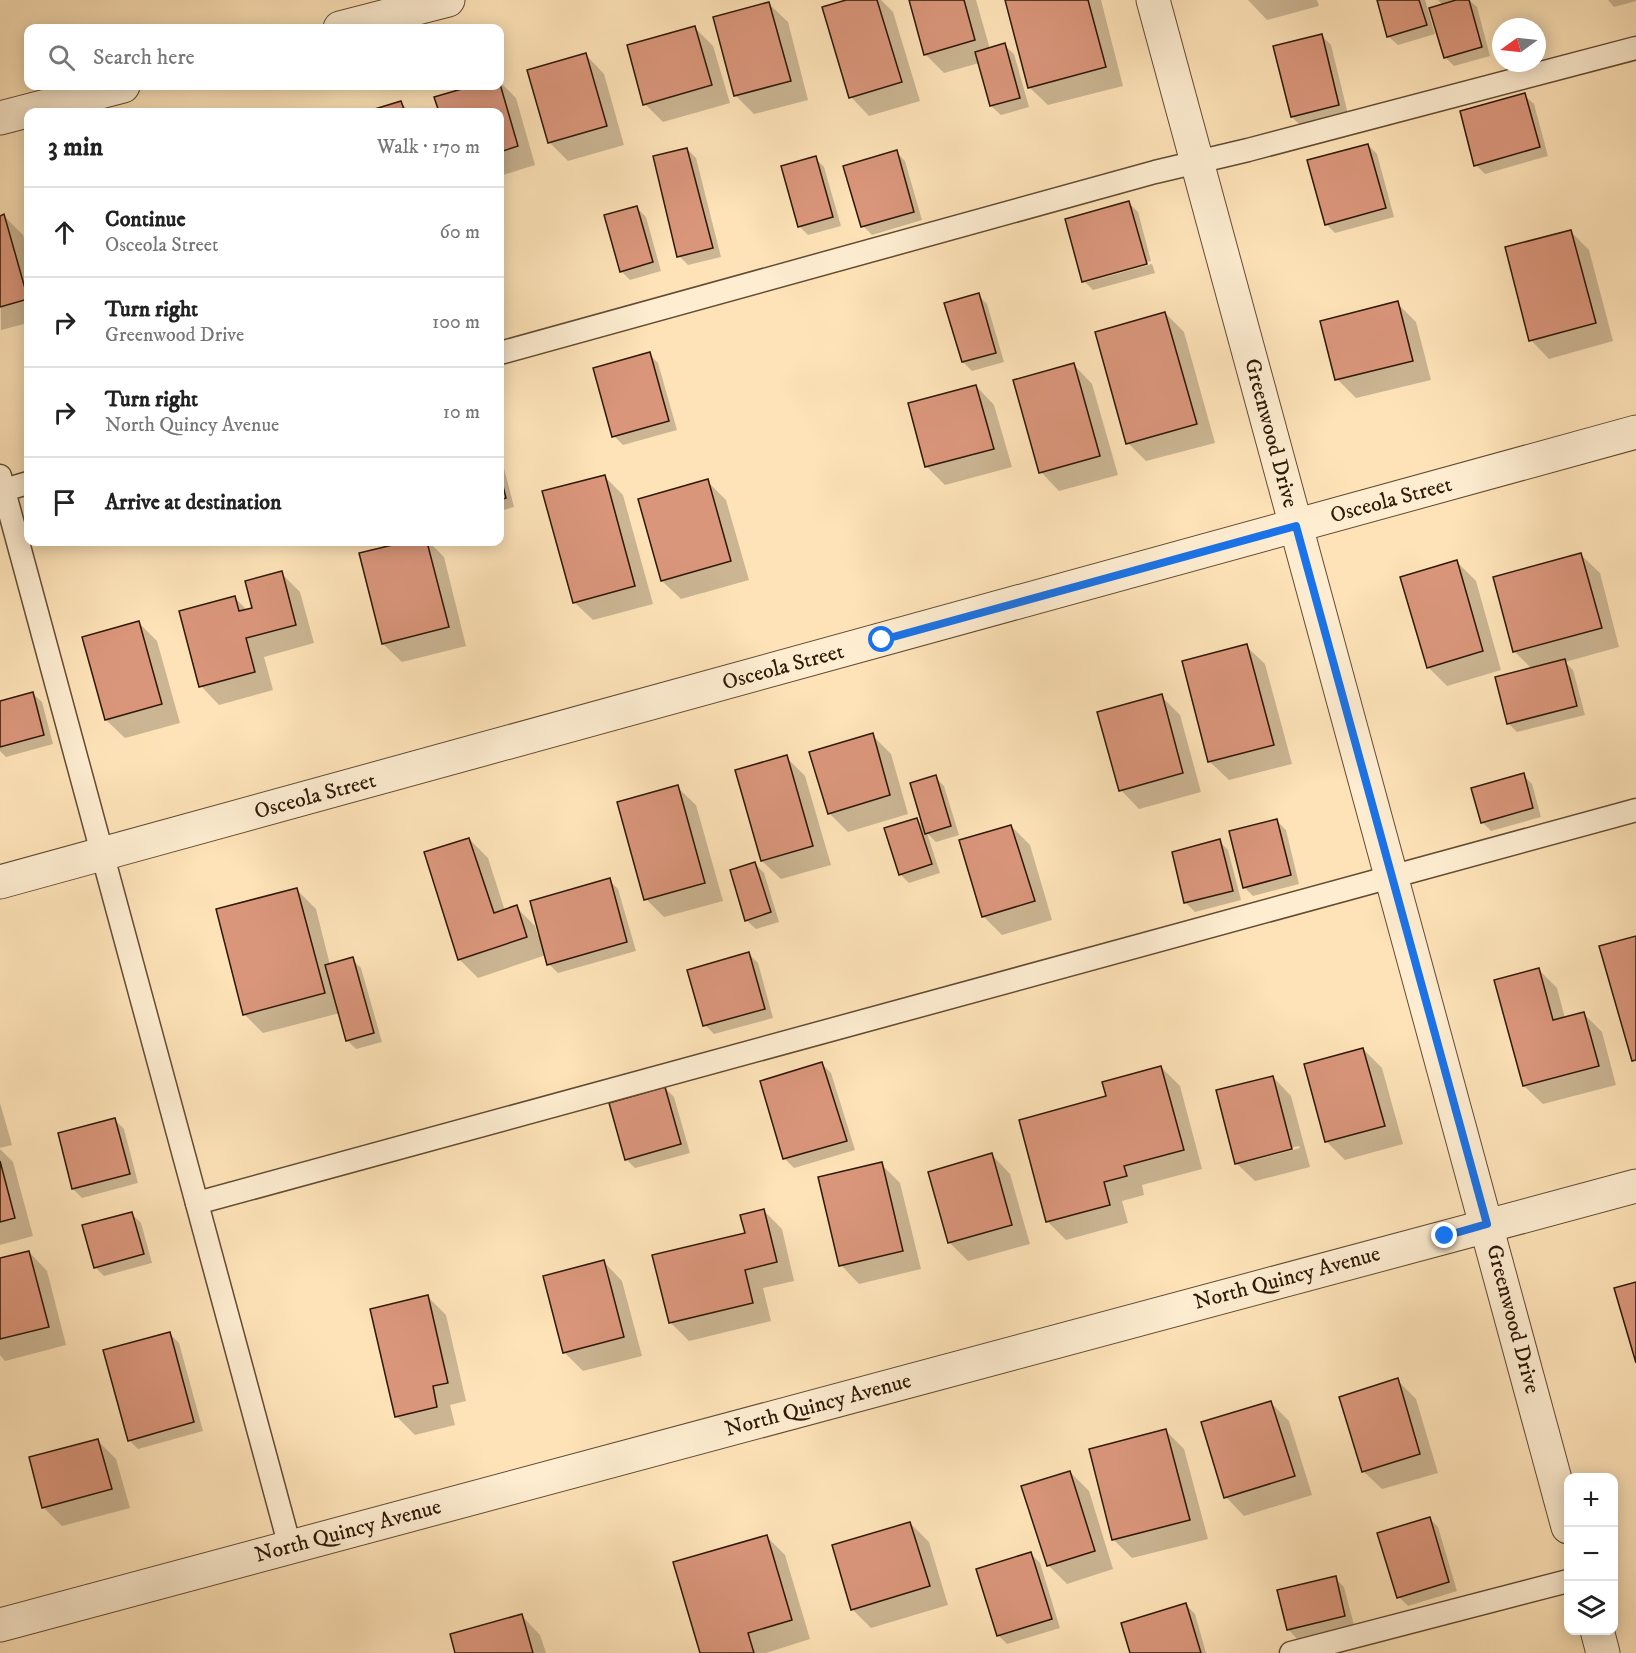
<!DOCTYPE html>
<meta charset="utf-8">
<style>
body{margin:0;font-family:"IM FELL DW Pica",serif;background:#f6f6f6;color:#222}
.controls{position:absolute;right:18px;bottom:18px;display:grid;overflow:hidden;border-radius:12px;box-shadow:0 3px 15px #0003}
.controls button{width:54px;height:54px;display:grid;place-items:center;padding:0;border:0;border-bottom:2px solid #e0e0e0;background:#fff;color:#222;font:30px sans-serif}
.compass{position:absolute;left:1492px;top:18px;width:54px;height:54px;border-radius:50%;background:#fff;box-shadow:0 3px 15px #0003;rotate:255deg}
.stop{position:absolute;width:18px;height:18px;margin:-14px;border:4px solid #1a73e8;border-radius:50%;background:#fff}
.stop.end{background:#1a73e8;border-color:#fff;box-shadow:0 2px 6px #0008}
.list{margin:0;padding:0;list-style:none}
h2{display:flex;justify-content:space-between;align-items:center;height:78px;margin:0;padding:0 24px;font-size:26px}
h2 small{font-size:20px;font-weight:400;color:#767676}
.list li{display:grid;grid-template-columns:39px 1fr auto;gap:18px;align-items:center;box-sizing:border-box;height:90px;padding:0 24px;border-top:2px solid #e0e0e0}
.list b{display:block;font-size:22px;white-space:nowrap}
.list p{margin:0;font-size:20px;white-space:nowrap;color:#767676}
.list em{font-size:20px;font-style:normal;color:#767676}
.icon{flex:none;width:33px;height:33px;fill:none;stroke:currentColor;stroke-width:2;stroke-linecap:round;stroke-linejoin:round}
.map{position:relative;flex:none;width:1636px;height:1653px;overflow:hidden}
.search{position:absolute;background:#fff;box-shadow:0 3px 15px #0003;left:24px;top:24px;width:480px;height:66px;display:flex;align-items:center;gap:15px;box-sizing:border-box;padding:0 21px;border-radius:12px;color:#767676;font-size:22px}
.panel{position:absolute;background:#fff;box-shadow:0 3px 15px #0003;left:24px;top:108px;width:480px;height:438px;border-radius:12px}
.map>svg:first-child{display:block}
</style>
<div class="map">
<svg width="1636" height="1653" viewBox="0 0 1636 1653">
<rect width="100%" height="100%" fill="#fee3b8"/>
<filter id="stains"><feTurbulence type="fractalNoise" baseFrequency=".00333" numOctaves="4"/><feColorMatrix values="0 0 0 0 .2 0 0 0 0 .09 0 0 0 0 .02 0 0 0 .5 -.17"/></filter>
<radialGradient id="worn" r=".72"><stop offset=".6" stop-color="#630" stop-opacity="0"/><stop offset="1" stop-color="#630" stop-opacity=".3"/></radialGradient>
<g fill="#0003" fill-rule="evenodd">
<path d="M 851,0 L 881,0 L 893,12 L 920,101 L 869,116 L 851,97 Z"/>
<path d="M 910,0 L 976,0 L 990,49 L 1004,45 L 1014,54 L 1029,107 L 1001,115 L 991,106 L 979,63 L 944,73 L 925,54 Z"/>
<path d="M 1006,0 L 1101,0 L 1123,86 L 1048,105 L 1029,87 Z"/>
<path d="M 1248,0 L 1317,0 L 1319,6 L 1267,20 Z"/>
<path d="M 1378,0 L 1425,0 L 1435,34 L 1398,45 L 1388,36 Z"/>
<path d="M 1438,0 L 1469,0 L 1477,7 L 1490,56 L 1454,66 L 1445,57 L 1443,5 Z"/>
<path d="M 1608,0 L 1636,0 L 1636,1 L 1614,7 Z"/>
<path d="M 769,4 L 788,22 L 808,100 L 754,114 L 735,95 Z"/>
<path d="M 694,27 L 713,46 L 730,103 L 663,122 L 645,104 Z"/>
<path d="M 1322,36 L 1331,45 L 1348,114 L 1301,126 L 1292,117 L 1275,48 Z"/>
<path d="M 586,55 L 604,74 L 624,145 L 568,161 L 549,142 Z"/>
<path d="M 500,82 L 516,98 L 535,165 L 500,176 L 500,112 L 441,112 L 436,98 L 477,86 L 500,86 Z"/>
<path d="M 1524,95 L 1534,104 L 1548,156 L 1485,174 L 1476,165 Z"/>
<path d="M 401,103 L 410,112 L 370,112 Z"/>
<path d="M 1368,145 L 1377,154 L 1394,217 L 1335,233 L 1326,224 Z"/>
<path d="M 687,149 L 696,158 L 721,257 L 688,265 L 679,256 Z"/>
<path d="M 896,152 L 905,161 L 922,220 L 872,235 L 863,226 Z"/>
<path d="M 815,158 L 824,167 L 841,226 L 808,235 L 799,226 Z"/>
<path d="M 1128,202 L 1138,212 L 1151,261 L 1087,279 L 1087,282 L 1152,264 L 1155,273 L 1093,290 L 1084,281 Z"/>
<path d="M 637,208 L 646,217 L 661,271 L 630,280 L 621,271 Z"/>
<path d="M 4,216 L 23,235 L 28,256 L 28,323 L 1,330 L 0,217 Z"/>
<path d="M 1570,231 L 1589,250 L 1613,341 L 1549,359 L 1531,340 Z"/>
<path d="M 978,295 L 987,304 L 1004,362 L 972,371 L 963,362 Z"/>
<path d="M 1397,303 L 1416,322 L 1431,380 L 1356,398 L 1337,379 Z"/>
<path d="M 1165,313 L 1184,332 L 1215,443 L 1146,461 L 1128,443 Z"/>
<path d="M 649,354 L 658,363 L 677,430 L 623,445 L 614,436 Z"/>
<path d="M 1074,365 L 1092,384 L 1118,475 L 1059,491 L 1041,472 Z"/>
<path d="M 976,386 L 994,405 L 1012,467 L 945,485 L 926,466 Z"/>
<path d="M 500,453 L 514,507 L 500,511 Z"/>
<path d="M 604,476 L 623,495 L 653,604 L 593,620 L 574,602 Z"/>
<path d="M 707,481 L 726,500 L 749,580 L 681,599 L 662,581 L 640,500 Z"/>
<path d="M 412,542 L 429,542 L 444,557 L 466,646 L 402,662 L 383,644 L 361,554 Z"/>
<path d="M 1581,555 L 1600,573 L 1619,647 L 1565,662 L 1573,670 L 1585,715 L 1517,732 L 1508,723 L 1532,669 L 1514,651 Z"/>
<path d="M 1457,562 L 1476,581 L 1501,670 L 1447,686 L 1428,667 Z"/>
<path d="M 281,573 L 300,592 L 314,643 L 264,657 L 273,690 L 219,705 L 201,686 L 235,598 L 247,610 L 254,609 Z"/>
<path d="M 139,623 L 157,641 L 180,723 L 125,738 L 106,720 Z"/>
<path d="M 1246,646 L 1265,664 L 1292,764 L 1229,780 L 1210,762 Z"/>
<path d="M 32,693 L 42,702 L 53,744 L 6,757 L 0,751 L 0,702 Z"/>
<path d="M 1161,696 L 1180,715 L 1201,792 L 1139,809 L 1121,790 Z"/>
<path d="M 872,735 L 891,754 L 908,814 L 848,832 L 829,813 Z"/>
<path d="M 786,757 L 805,776 L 831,865 L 781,879 L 762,861 Z"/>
<path d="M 1523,775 L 1532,784 L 1541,817 L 1491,831 L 1482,822 Z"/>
<path d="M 935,777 L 944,786 L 959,835 L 936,842 L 927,833 L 940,873 L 909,883 L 900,874 L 917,819 L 925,828 Z"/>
<path d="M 677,787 L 696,805 L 723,901 L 664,917 L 646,899 Z"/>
<path d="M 1277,821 L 1286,830 L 1299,884 L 1253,896 L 1244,887 Z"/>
<path d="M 1011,826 L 1030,845 L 1052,920 L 1002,935 L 983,916 Z"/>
<path d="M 469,839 L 488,858 L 505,911 L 516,907 L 535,926 L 538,936 L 609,880 L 618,889 L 636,951 L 558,973 L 549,964 L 546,955 L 478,978 L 459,959 Z"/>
<path d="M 1219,841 L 1228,850 L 1241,900 L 1195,912 L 1186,903 L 1173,853 Z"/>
<path d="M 755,864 L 764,873 L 779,922 L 756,929 L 746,920 Z"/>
<path d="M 297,890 L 316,909 L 330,965 L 352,959 L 361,968 L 382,1042 L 356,1049 L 347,1040 L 340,1013 L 263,1033 L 244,1014 Z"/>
<path d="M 749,954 L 758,963 L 773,1018 L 714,1034 L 705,1025 Z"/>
<path d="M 1538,969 L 1557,988 L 1565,1018 L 1584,1014 L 1602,1032 L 1616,1085 L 1543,1104 L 1524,1086 Z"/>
<path d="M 1363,1049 L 1382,1068 L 1403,1144 L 1345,1160 L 1327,1142 L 1305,1065 Z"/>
<path d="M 822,1064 L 831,1073 L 855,1150 L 794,1168 L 785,1159 L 762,1082 Z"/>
<path d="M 1161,1067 L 1180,1086 L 1202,1169 L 1142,1185 L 1144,1195 L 1122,1201 L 1128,1223 L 1066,1240 L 1047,1221 L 1108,1097 Z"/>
<path d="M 1273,1077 L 1291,1096 L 1310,1167 L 1255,1181 L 1236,1163 ZM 1299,1146 L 1300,1148 L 1247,1162 L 1247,1159 Z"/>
<path d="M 665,1088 L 674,1097 L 690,1153 L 635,1168 L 626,1159 Z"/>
<path d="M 0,1103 L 12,1145 L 0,1148 Z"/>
<path d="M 115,1120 L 124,1129 L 138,1183 L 82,1198 L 73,1189 L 60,1134 Z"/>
<path d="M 0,1149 L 13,1162 L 33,1236 L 0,1245 Z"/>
<path d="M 992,1155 L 1010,1174 L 1030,1244 L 968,1261 L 949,1242 Z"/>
<path d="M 881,1164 L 900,1183 L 921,1269 L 859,1284 L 841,1265 Z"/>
<path d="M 763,1210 L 782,1229 L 794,1281 L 763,1288 L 771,1321 L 689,1341 L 670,1322 Z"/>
<path d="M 132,1214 L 141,1223 L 152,1263 L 104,1276 L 95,1267 Z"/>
<path d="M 29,1252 L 47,1271 L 66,1345 L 5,1361 L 0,1355 L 0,1260 Z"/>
<path d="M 604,1262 L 622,1281 L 642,1356 L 583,1371 L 564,1352 Z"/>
<path d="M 428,1297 L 446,1315 L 466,1401 L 450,1405 L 455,1425 L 415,1435 L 396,1416 Z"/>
<path d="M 170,1334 L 179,1343 L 203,1431 L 138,1449 L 129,1440 Z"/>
<path d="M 1397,1380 L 1416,1399 L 1438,1473 L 1382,1489 L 1363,1471 Z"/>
<path d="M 1271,1403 L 1289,1421 L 1312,1495 L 1244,1516 L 1226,1497 Z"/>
<path d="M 1165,1430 L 1184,1449 L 1208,1539 L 1132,1558 L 1114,1540 Z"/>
<path d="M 97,1440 L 116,1459 L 130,1508 L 62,1526 L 44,1508 L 30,1458 Z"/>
<path d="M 1070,1472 L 1089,1491 L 1113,1569 L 1067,1584 L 1048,1565 Z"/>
<path d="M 1429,1518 L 1438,1527 L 1457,1591 L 1408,1606 L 1399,1597 Z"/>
<path d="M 910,1523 L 929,1542 L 948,1605 L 871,1628 L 852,1609 Z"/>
<path d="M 767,1537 L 785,1555 L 810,1639 L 766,1653 L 701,1653 Z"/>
<path d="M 1031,1554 L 1040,1563 L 1060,1628 L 1007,1644 L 998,1635 Z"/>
<path d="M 1335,1578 L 1344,1587 L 1354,1625 L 1297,1639 L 1288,1629 Z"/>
<path d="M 1186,1605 L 1195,1614 L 1206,1653 L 1132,1653 Z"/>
<path d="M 522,1616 L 540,1635 L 546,1653 L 457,1653 Z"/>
</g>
<g fill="#da967b" stroke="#2e1806" stroke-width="1.5">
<path d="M 846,0 L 877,0 L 902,82 L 849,98 L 822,7 Z"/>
<path d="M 909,0 L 964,0 L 975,40 L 924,55 Z"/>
<path d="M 1005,0 L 1088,0 L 1106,67 L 1028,88 Z"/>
<path d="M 1377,0 L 1419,0 L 1427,25 L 1387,37 Z"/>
<path d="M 1456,0 L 1469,0 L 1482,47 L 1444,58 L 1429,8 Z"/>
<path d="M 769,2 L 791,81 L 734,96 L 713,17 Z"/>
<path d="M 695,26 L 712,85 L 643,105 L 627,45 Z"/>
<path d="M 1322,34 L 1339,105 L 1291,117 L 1273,46 Z"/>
<path d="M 1005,43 L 1020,98 L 990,106 L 975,52 Z"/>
<path d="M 586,53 L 607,126 L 548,143 L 527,70 Z"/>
<path d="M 500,84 L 518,146 L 500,152 L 500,112 L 439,112 L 434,97 L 472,86 Z"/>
<path d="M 1525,93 L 1540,147 L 1474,166 L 1460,111 Z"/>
<path d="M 401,101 L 405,112 L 365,112 Z"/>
<path d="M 1368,144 L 1386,208 L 1325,225 L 1307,160 Z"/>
<path d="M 687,148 L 713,248 L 677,257 L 653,156 Z"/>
<path d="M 897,150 L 914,212 L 861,227 L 843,166 Z"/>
<path d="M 816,156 L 833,217 L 798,227 L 781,166 Z"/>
<path d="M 1129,201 L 1147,264 L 1082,282 L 1065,219 Z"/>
<path d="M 637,206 L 653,262 L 620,272 L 604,215 Z"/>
<path d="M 4,214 L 28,299 L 0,307 L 0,216 Z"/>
<path d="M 1571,230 L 1596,323 L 1529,341 L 1505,247 Z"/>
<path d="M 979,293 L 996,353 L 962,362 L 944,303 Z"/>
<path d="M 1398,301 L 1413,361 L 1335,380 L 1320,321 Z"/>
<path d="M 1165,312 L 1197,424 L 1126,444 L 1095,332 Z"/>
<path d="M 650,352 L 669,421 L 612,437 L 593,368 Z"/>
<path d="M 1074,363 L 1100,456 L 1039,473 L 1013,380 Z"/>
<path d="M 976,385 L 994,449 L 925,467 L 908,403 Z"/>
<path d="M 500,474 L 506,498 L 500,500 Z"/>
<path d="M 605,475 L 635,586 L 573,603 L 542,491 Z"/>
<path d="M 708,479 L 731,561 L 661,581 L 638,499 Z"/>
<path d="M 405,542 L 427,542 L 449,627 L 382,644 L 359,553 Z"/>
<path d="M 1581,553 L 1602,628 L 1513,652 L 1493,577 Z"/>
<path d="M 1457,560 L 1483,651 L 1427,668 L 1400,577 Z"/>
<path d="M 282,571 L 296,625 L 246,638 L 255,672 L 199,687 L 179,611 L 235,596 L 239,611 L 252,608 L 245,581 Z"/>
<path d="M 139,621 L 162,704 L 105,720 L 82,637 Z"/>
<path d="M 1247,644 L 1274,745 L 1208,762 L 1182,661 Z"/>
<path d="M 1565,659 L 1577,706 L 1507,724 L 1495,677 Z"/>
<path d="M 33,692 L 44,735 L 0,747 L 0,701 Z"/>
<path d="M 1162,694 L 1183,773 L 1119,791 L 1097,712 Z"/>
<path d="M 873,733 L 890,795 L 828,814 L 809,752 Z"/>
<path d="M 787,755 L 813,846 L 761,861 L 735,770 Z"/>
<path d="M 1524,773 L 1533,808 L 1481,823 L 1471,788 Z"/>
<path d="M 936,775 L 951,826 L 925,834 L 910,783 Z"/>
<path d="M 678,785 L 705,883 L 644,900 L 617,802 Z"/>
<path d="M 917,818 L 932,864 L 899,875 L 884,828 Z"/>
<path d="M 1277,819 L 1291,875 L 1243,888 L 1229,831 Z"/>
<path d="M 1011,825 L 1035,901 L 982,917 L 959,840 Z"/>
<path d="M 469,838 L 494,913 L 517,905 L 527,937 L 458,960 L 424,852 Z"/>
<path d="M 1220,839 L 1233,891 L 1184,903 L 1172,852 Z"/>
<path d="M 755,862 L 771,912 L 745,921 L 730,870 Z"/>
<path d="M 610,878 L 627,942 L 547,965 L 530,901 Z"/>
<path d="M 297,888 L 325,993 L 243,1015 L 216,909 Z"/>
<path d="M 1636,936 L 1636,1060 L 1632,1061 L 1599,946 Z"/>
<path d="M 749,952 L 765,1009 L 703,1026 L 687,970 Z"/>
<path d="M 353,957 L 374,1033 L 346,1041 L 325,965 Z"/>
<path d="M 1539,968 L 1553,1020 L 1584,1012 L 1599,1066 L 1523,1086 L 1494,980 Z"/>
<path d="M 1363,1048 L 1385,1126 L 1325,1142 L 1304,1064 Z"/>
<path d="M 822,1062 L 847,1141 L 783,1159 L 760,1081 Z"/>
<path d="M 1161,1066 L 1184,1150 L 1124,1166 L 1127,1176 L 1104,1182 L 1110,1205 L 1046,1222 L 1019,1120 L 1106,1096 L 1102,1082 Z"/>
<path d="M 1273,1076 L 1292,1149 L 1235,1164 L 1216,1090 Z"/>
<path d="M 665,1087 L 681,1144 L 625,1160 L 609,1103 Z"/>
<path d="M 115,1118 L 130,1174 L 72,1189 L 58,1133 Z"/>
<path d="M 992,1153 L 1012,1225 L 948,1243 L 928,1172 Z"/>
<path d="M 0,1161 L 15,1218 L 0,1222 Z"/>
<path d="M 882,1162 L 903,1251 L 839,1266 L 818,1177 Z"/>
<path d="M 764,1209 L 777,1262 L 745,1270 L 753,1303 L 669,1323 L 652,1255 L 745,1233 L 740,1215 Z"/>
<path d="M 132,1212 L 144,1254 L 94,1268 L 82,1225 Z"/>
<path d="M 29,1251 L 49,1327 L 0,1339 L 0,1258 Z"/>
<path d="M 604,1260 L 624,1337 L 563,1353 L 543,1276 Z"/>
<path d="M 1636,1282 L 1636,1363 L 1614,1288 Z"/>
<path d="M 428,1295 L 448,1383 L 433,1386 L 437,1407 L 395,1417 L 370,1309 Z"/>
<path d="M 170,1332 L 194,1422 L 128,1441 L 103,1350 Z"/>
<path d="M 1398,1378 L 1420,1454 L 1362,1472 L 1339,1397 Z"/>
<path d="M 1271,1401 L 1295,1476 L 1224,1498 L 1201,1422 Z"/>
<path d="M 1166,1429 L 1190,1520 L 1112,1540 L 1089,1449 Z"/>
<path d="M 98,1439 L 112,1489 L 42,1508 L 29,1457 Z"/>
<path d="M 1070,1471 L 1095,1551 L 1047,1566 L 1021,1486 Z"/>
<path d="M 1430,1517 L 1449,1582 L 1397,1598 L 1377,1533 Z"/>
<path d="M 910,1522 L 930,1586 L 851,1610 L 832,1545 Z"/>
<path d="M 767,1535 L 792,1620 L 748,1633 L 754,1653 L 700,1653 L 673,1562 Z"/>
<path d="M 1031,1552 L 1052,1619 L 997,1636 L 976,1569 Z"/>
<path d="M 1336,1576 L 1345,1616 L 1287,1630 L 1277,1590 Z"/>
<path d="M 1186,1603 L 1201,1653 L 1130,1653 L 1121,1623 Z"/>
<path d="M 522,1614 L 533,1653 L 455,1653 L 450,1634 Z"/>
</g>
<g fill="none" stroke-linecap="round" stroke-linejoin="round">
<defs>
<g id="service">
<path d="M 500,353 L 1155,172 L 1248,150 L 1636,48"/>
<path d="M 0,476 L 290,1547"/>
<path d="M 4,490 L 28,483"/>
<path d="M 197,1203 L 1636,810"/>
<path d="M 1291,1653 L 1568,1581"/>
</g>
<g id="minor">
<path d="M 340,28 L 448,0"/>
<path d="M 0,118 L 123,86"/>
<path d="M 0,882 L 1636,432"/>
<path d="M 0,1625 L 1636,1186"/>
</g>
<g id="tertiary">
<path d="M 1153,0 L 1568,1527"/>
<path d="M 1597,1630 L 1603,1653"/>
</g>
</defs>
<use href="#service" stroke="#624b32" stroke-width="25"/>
<use href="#minor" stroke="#624b32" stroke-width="35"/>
<use href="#tertiary" stroke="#624b32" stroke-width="35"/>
<use href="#service" stroke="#feedd1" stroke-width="22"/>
<use href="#minor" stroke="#feedd1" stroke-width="33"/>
<use href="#tertiary" stroke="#feedd1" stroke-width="33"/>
</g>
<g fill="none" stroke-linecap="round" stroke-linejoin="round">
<path stroke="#1a73e8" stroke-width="8" d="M 882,640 L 1296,526 L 1487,1224 L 1445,1236"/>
</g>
<g text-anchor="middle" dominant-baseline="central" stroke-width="5" stroke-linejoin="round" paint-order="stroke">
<g font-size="22" fill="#2e1806" stroke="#feedd1">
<text transform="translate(1271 433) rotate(75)">Greenwood Drive</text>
<text transform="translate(1391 500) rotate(-15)">Osceola Street</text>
<text transform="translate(783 667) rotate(-15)">Osceola Street</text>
<text transform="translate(315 796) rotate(-15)">Osceola Street</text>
<text transform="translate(1287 1278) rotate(-15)">North Quincy Avenue</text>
<text transform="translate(1513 1319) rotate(75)">Greenwood Drive</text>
<text transform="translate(818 1405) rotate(-15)">North Quincy Avenue</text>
<text transform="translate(348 1531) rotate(-15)">North Quincy Avenue</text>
</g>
</g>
<rect width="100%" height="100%" filter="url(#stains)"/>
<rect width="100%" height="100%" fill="url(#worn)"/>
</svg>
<div class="controls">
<button>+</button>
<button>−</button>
<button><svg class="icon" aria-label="layers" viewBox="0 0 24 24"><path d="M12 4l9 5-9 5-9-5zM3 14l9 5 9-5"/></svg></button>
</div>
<svg class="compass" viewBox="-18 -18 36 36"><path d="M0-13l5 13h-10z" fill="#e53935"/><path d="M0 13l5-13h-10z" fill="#767676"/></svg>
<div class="stop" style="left:882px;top:640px"></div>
<div class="stop end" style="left:1445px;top:1236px"></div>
<div class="search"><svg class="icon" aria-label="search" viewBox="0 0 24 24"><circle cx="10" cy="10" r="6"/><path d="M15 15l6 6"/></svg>Search here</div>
<section class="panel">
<h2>3 min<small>Walk · 170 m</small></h2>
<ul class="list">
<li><svg class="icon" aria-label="ahead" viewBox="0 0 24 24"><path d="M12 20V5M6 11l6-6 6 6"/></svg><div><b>Continue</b><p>Osceola Street</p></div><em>60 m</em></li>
<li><svg class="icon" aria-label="right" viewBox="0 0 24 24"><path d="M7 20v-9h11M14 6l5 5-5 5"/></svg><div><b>Turn right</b><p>Greenwood Drive</p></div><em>100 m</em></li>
<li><svg class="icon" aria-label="right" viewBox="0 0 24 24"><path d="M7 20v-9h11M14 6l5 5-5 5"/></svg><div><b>Turn right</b><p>North Quincy Avenue</p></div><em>10 m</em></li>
<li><svg class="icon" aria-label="arrive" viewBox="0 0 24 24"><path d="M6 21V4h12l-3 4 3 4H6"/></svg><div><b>Arrive at destination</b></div></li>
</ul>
</section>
</div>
